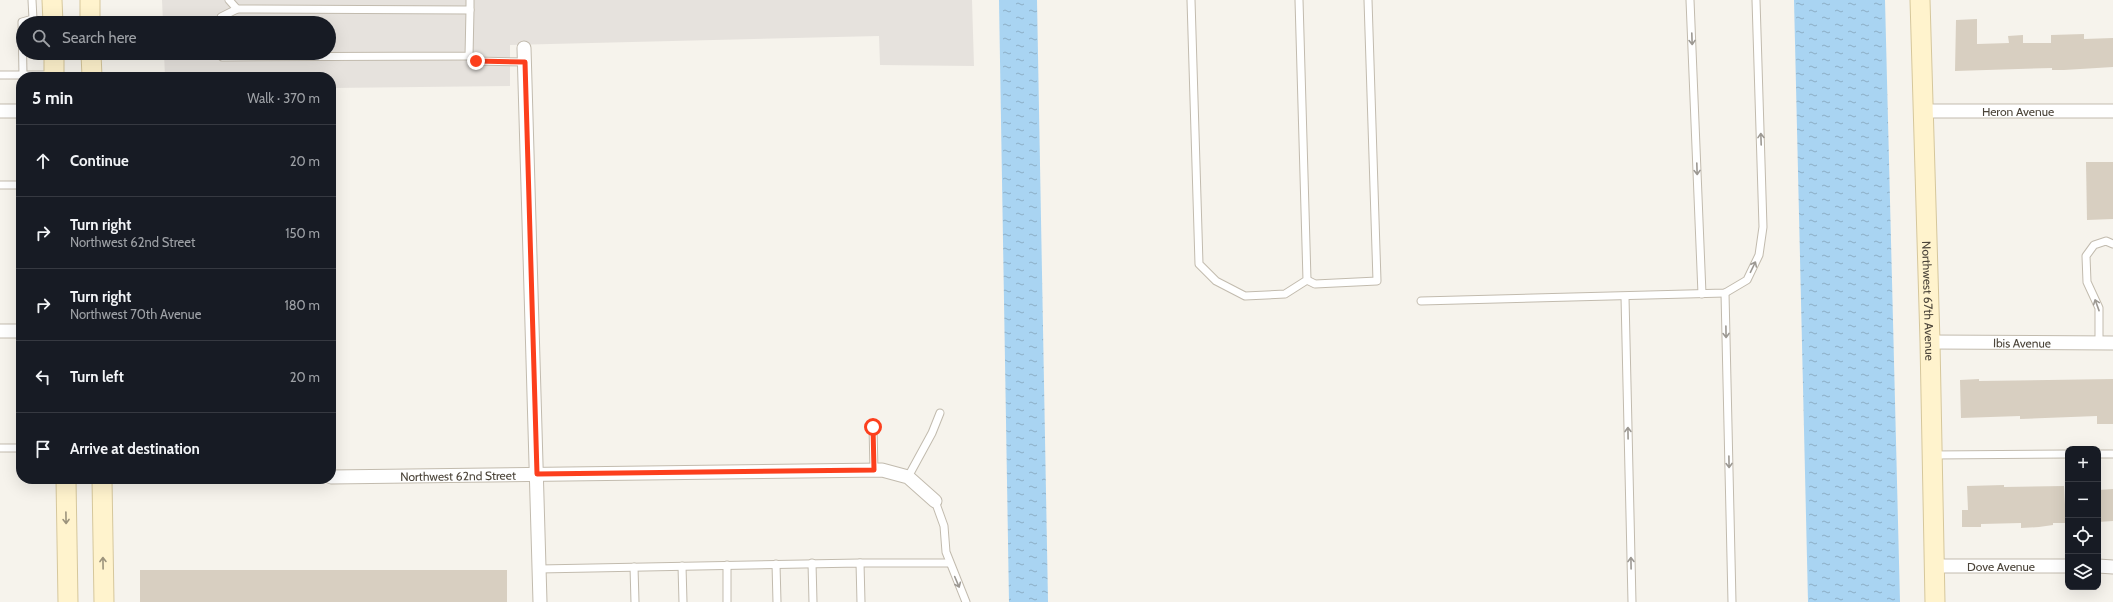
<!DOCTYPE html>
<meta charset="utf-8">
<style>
body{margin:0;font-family:Cabin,sans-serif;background:#20242c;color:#f1f3f6}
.controls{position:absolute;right:12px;bottom:12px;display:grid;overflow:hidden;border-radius:8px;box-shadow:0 4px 16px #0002}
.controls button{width:36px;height:36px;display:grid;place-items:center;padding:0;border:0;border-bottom:1px solid #363941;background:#171b24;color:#f1f3f6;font:20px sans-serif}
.stop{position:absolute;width:12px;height:12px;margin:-9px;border:3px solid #fc3f1d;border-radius:50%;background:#fff}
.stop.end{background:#fc3f1d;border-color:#fff;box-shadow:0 1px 4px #0008}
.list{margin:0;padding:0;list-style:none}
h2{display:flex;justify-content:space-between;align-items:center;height:52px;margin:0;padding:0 16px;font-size:17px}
h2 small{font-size:13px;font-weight:400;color:#9ea1a6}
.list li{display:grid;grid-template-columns:26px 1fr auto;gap:12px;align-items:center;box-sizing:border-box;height:72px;padding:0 16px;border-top:1px solid #363941}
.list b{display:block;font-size:15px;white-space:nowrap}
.list p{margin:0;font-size:13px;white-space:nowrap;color:#9ea1a6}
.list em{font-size:13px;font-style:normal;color:#9ea1a6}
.icon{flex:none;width:22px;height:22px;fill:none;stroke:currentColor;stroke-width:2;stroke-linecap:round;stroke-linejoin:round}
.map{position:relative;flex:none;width:2113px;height:602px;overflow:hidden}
.search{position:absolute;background:#171b24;box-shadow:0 4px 16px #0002;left:16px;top:16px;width:320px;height:44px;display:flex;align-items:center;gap:10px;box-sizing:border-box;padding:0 14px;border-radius:22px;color:#9ea1a6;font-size:15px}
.panel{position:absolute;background:#171b24;box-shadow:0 4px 16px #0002;left:16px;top:72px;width:320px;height:412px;border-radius:16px}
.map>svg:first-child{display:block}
</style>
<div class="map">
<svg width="2113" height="602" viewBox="0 0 2113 602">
<defs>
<pattern id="water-ripples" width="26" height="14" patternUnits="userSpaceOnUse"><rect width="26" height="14" fill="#a9d4f2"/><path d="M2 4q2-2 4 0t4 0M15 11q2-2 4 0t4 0" fill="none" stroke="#8caec5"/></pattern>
</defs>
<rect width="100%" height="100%" fill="#f6f3ec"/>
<path fill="#e6e2dd" d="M 162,0 L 972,0 L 974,66 L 880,65 L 879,36 L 510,45 L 510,86 L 331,88 L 331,77 L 165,77 L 164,53 L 329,53 L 329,23 L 163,23 Z"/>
<g fill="url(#water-ripples)">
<path d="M 999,0 L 1037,0 L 1048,602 L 1009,602 Z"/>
<path d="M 1794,0 L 1885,0 L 1900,602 L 1808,602 Z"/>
</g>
<g fill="#d8cfc1">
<path d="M 1977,19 L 1977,44 L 2009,43 L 2008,36 L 2023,35 L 2023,43 L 2051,43 L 2051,35 L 2084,34 L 2084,39 L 2113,38 L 2113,67 L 2064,70 L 2052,70 L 2052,68 L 1955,71 L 1956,20 Z"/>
<path d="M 2086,162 L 2113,162 L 2113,219 L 2087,220 Z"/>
<path d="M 1979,379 L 1979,381 L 2113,379 L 2113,424 L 2097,424 L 2097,416 L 2020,419 L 2020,416 L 1961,418 L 1960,380 Z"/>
<path d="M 2004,485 L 2004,487 L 2064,486 L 2066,523 L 2053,523 L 2053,525 L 2039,527 L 2021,528 L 2021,523 L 1981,524 L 1981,527 L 1962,527 L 1962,510 L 1968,510 L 1967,486 Z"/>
<path d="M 2113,489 L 2113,521 L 2098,522 L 2098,490 Z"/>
<rect x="140" y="570" width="367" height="32"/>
</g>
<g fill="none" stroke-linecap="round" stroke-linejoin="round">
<defs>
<g id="lane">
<path d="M 32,0 L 33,19 L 22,22 L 23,75 L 53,75"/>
<path d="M 229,0 L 237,9 L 470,10 L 470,0"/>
<path d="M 1191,0 L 1199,264 L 1216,281 L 1245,296 L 1285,294 L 1307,280 L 1299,0"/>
<path d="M 1690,0 L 1702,294"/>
<path d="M 221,23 L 221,17 L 237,9"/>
<path d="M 221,53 L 222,57 L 469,56 L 470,10"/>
<path d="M 469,56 L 476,61 L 525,62"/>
<path d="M 0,75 L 23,75"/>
<path d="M 0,185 L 21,185"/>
<path d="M 1307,280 L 1315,284 L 1377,281 L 1368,0"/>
<path d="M 1725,293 L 1732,602"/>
<path d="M 1625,297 L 1632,602"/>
<path d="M 1421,301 L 1725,293 L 1747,280 L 1759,255 L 1763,227 L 1756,0"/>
<path d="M 2099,343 L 2099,308 L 2087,282 L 2086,256 L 2094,245 L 2106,241 L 2113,244"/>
<path d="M 873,427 L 874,470"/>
<path d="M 0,448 L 21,448"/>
<path d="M 2098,454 L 2113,454"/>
<path d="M 1933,455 L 2068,454"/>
<path d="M 908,477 L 932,433 L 940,413"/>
<path d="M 935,501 L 944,526 L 946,552 L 966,602"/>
<path d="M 812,563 L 813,602"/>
<path d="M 860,563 L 949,563"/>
<path d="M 776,564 L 777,602"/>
<path d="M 727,565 L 727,602"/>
<path d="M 682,566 L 683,602"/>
<path d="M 634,567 L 635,602"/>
<path d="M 539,569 L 860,563 L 861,602"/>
</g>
<g id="street">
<path d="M 524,48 L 540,602"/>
<path d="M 0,111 L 21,111"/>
<path id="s1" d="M 1923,111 L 2113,111"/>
<path d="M 0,331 L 21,331"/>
<path id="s2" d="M 1930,342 L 2113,343"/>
<path id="s3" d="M 331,477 L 882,470 L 908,477 L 935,501"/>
<path id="s4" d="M 1935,566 L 2068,566"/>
<path d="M 2098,566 L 2113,567"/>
</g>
<g id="secondary">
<path d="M 52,0 L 53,23"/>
<path d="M 90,0 L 90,23"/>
<path id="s5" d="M 1920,0 L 1930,342 L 1935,602"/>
<path d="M 54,53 L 54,77"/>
<path d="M 91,53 L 92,77"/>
<path d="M 66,479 L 68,602"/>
<path d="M 102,479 L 104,602"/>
</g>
</defs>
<use href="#lane" stroke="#c2bbae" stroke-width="9"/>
<use href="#street" stroke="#c2bbae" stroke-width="15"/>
<use href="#secondary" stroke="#d6c79b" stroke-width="21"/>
<use href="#lane" stroke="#fff" stroke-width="7"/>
<use href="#street" stroke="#fff" stroke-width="13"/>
<use href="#secondary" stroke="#fff3cd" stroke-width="19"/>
</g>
<defs><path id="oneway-shaft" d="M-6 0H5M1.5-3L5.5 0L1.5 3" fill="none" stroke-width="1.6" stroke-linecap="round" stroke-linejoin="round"/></defs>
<g stroke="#9c9892">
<use href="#oneway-shaft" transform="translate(1692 39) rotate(88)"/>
<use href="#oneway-shaft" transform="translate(1761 139) rotate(-92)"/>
<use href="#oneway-shaft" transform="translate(1697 169) rotate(88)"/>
<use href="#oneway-shaft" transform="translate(1753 267) rotate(-64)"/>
<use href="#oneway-shaft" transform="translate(2097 305) rotate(-110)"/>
<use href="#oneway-shaft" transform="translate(1726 332) rotate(89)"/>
<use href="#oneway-shaft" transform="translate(1628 433) rotate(-91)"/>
<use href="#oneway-shaft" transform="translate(1729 462) rotate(89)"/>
<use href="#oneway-shaft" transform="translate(1631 563) rotate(-91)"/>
<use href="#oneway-shaft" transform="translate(957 582) rotate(67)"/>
</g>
<g stroke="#9c937c">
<use href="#oneway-shaft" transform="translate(66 518) rotate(89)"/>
<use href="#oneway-shaft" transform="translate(103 563) rotate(-91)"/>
</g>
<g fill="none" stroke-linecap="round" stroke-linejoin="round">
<path stroke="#fc3f1d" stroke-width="5" d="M 476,61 L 525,62 L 537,474 L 874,470 L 873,427"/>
</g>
<g text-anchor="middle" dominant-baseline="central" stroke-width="3" stroke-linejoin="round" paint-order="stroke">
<g font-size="12" fill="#4b4439" stroke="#fff">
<text stroke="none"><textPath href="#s1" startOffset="95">Heron Avenue</textPath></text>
<text stroke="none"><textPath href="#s5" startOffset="301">Northwest 67th Avenue</textPath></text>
<text stroke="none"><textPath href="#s2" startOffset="92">Ibis Avenue</textPath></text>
<text stroke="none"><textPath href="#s3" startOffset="127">Northwest 62nd Street</textPath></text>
<text stroke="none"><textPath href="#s4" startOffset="66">Dove Avenue</textPath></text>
</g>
</g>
</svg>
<div class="controls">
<button>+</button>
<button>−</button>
<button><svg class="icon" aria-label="locate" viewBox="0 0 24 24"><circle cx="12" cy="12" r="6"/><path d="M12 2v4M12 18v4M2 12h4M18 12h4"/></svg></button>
<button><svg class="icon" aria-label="layers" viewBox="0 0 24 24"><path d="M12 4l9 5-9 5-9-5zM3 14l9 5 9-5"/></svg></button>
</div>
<div class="stop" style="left:873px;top:427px"></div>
<div class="stop end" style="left:476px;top:61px"></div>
<div class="search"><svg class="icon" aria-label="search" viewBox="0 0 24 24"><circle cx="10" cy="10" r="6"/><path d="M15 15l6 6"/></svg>Search here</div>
<section class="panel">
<h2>5 min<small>Walk · 370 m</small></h2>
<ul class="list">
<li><svg class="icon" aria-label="ahead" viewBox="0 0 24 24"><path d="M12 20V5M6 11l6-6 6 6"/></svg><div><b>Continue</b></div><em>20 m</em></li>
<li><svg class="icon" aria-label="right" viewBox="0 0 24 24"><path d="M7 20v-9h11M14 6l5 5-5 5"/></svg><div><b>Turn right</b><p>Northwest 62nd Street</p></div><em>150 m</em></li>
<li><svg class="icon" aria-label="right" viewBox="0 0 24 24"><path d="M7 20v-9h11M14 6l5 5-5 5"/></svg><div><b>Turn right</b><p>Northwest 70th Avenue</p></div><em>180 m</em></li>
<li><svg class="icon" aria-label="left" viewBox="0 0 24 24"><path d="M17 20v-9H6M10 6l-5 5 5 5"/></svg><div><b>Turn left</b></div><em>20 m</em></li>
<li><svg class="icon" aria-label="arrive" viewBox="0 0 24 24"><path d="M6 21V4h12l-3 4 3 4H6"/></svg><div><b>Arrive at destination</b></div></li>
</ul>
</section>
</div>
